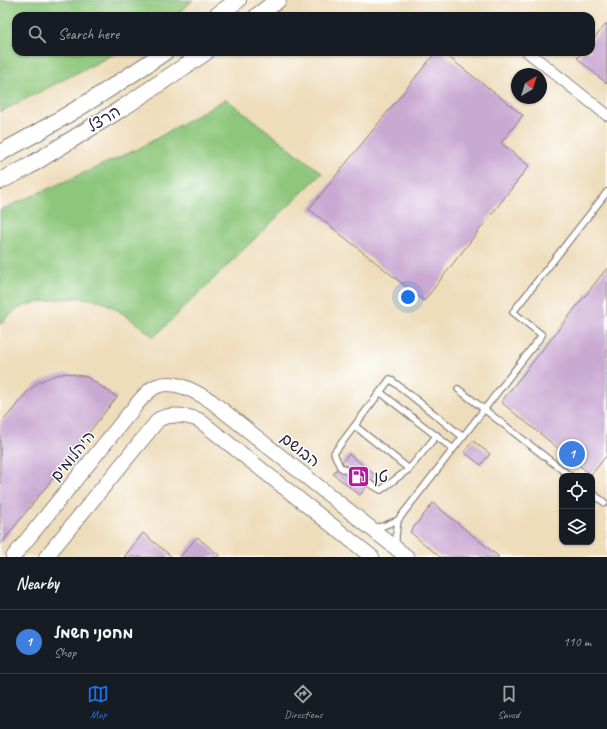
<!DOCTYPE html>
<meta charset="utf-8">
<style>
body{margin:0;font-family:Caveat,"Playpen Sans Hebrew",sans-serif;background:#242831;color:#f1f3f6}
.controls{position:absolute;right:12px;bottom:12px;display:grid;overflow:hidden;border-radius:8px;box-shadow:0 1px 3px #0004}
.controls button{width:36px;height:36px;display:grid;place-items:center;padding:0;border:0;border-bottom:1px solid #363941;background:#171b24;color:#f1f3f6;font:20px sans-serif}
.compass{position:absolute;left:511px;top:68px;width:36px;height:36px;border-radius:50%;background:#171b24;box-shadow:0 1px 3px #0004;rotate:38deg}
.you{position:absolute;left:408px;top:297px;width:14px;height:14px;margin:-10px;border:3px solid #fff;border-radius:50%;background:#1a73e8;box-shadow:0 0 0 6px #1a73e833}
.badge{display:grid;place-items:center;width:26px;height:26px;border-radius:50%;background:#1a73e8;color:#fff;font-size:13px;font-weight:700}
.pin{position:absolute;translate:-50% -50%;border:2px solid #fff;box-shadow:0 1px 4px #0006}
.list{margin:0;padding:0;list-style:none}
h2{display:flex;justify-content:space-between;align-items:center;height:52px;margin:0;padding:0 16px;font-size:17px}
h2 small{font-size:13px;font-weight:400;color:#9ea1a6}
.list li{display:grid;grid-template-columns:26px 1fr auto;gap:12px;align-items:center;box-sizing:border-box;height:64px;padding:0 16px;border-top:1px solid #363941}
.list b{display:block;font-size:15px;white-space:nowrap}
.list p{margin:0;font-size:13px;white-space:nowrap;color:#9ea1a6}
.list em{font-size:13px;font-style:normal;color:#9ea1a6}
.icon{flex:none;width:22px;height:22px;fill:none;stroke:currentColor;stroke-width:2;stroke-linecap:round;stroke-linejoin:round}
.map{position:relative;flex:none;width:607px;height:557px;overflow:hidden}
.search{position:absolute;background:#171b24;box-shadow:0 1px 3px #0004;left:12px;right:12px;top:12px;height:44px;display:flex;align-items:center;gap:10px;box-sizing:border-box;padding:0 14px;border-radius:12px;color:#9ea1a6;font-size:15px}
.sheet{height:116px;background:#171b24}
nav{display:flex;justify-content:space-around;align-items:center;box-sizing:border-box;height:56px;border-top:1px solid #363941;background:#171b24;font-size:11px;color:#9ea1a6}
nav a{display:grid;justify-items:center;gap:2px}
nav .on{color:#1a73e8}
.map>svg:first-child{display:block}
</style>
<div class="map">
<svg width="607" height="557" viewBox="0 0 607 557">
<rect width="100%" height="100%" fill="#fff"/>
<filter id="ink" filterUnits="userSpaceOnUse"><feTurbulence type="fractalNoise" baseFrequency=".025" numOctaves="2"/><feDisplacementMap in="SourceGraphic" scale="8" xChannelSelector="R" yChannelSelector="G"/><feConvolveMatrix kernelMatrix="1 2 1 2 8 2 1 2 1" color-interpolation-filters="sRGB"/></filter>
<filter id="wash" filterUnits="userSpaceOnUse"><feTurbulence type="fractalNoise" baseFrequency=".012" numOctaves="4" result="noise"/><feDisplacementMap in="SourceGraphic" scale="16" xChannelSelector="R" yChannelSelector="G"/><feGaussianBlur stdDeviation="0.9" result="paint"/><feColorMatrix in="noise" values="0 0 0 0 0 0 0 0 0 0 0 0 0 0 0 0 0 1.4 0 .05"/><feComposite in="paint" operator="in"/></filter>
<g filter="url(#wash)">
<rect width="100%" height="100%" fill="#edb"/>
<g fill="#8ec77c" stroke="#58745c">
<path d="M 0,0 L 193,0 L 175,16 L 16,16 L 16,52 L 118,52 L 0,112 Z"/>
<path d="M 226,99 L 322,173 L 154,337 C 138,325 122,311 103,302 C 86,294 45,300 27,305 C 16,308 7,317 0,325 L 0,210 L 138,149 Z"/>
</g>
<g id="blocks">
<g fill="#c9a8d2">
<path d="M 607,23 L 607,84 L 577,58 L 583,52 L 591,52 L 591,42 Z"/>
<path d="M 436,52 L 442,52 L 523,115 L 501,143 L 529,166 L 424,301 L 309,209 Z"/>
<path d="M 607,268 L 607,455 L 591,475 L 501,402 Z"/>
<path d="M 67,373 L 87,377 L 117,397 L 0,545 L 0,425 L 27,392 L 39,382 L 53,376 Z"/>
<path d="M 473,441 L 490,454 L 481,465 L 464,452 Z"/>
<path d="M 349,454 L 375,475 L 371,480 L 343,464 L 342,462 Z"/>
<path d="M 337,469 L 366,487 L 360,495 L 333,474 Z"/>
<path d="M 433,503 L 499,557 L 440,557 L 410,532 Z"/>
<path d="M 143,533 L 172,557 L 124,557 Z"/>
<path d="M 197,537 L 221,557 L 180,557 Z"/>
</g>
</g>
</g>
<g filter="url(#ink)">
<use href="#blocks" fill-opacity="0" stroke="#88807b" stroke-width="1"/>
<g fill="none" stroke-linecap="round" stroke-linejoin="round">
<defs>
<g id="service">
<path d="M 458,389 L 570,476"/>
<path d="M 380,392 L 453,449"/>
<path d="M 355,426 L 409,469"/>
<path d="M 437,435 L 409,469 L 381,490 L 340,467 L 334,453 L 390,379 L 463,437"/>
<path d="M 592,493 L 605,503"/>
<path d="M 373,528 L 383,526 L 398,520 L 542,335 L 513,312 L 607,192"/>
<path d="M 396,545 L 396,535 L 398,520"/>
</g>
<path id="minor" d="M 528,52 L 607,115"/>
<g id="tertiary">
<path d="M 13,557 L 136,405 C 142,398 149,389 157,386 C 175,379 196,392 211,401 L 407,557"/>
<path d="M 46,557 L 159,419 C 172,413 185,415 199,420 L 372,557"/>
</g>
<g id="secondary">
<path d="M 216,16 L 238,0"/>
<path d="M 257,16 L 278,0"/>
<path d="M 0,153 C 57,123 112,88 165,52"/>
<path d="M 0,181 L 26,168 L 124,107 L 206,52"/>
</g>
</defs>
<use href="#service" stroke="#88807b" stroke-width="8"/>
<use href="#minor" stroke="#88807b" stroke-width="13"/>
<use href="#tertiary" stroke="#88807b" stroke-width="16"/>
<use href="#secondary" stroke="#88807b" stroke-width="18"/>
<use href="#service" stroke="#fff" stroke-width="5.5"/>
<use href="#minor" stroke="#fff" stroke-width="11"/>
<use href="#tertiary" stroke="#fff" stroke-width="14"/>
<use href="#secondary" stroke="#fff" stroke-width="16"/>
</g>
</g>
<defs>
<symbol id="fuel-square" viewBox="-11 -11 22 22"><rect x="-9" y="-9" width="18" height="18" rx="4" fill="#b5179e" stroke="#fff"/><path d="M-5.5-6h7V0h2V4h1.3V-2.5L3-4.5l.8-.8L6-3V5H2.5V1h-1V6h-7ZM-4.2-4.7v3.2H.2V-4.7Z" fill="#fff"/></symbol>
</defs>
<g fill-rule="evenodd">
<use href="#fuel-square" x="346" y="464" width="25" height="25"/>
</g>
<g text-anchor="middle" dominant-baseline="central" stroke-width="3" stroke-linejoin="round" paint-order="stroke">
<g font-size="16" fill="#22223b" stroke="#fff">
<text transform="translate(104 119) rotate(-32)">הרצל</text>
<text transform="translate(300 450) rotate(38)">הבושם</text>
<text transform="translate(73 456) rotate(-51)">היהלומים</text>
</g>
<g font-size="16" fill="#22223b" stroke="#fff" text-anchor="start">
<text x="374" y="477">טן</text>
</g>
</g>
</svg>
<div class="controls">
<button><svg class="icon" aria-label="locate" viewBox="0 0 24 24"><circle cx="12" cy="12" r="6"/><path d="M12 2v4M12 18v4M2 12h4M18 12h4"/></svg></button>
<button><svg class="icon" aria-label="layers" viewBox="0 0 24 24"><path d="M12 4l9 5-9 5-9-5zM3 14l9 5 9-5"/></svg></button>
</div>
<svg class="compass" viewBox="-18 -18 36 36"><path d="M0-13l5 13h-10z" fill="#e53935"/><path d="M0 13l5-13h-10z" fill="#9ea1a6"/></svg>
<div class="you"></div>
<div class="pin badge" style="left:572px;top:454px;background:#3f7fe0">1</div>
<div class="search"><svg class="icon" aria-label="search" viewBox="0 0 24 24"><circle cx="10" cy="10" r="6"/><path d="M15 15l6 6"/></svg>Search here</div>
</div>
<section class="sheet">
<h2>Nearby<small></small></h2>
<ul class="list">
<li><span class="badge" style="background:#3f7fe0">1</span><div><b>מחסני חשמל</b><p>Shop</p></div><em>110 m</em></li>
</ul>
</section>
<nav>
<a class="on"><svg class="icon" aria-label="map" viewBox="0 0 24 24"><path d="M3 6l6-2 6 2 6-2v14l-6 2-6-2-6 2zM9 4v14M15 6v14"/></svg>Map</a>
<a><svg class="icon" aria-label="directions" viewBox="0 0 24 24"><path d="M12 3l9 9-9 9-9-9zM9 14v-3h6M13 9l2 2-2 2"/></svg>Directions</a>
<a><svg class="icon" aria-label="saved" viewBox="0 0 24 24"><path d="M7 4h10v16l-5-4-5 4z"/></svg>Saved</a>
</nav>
